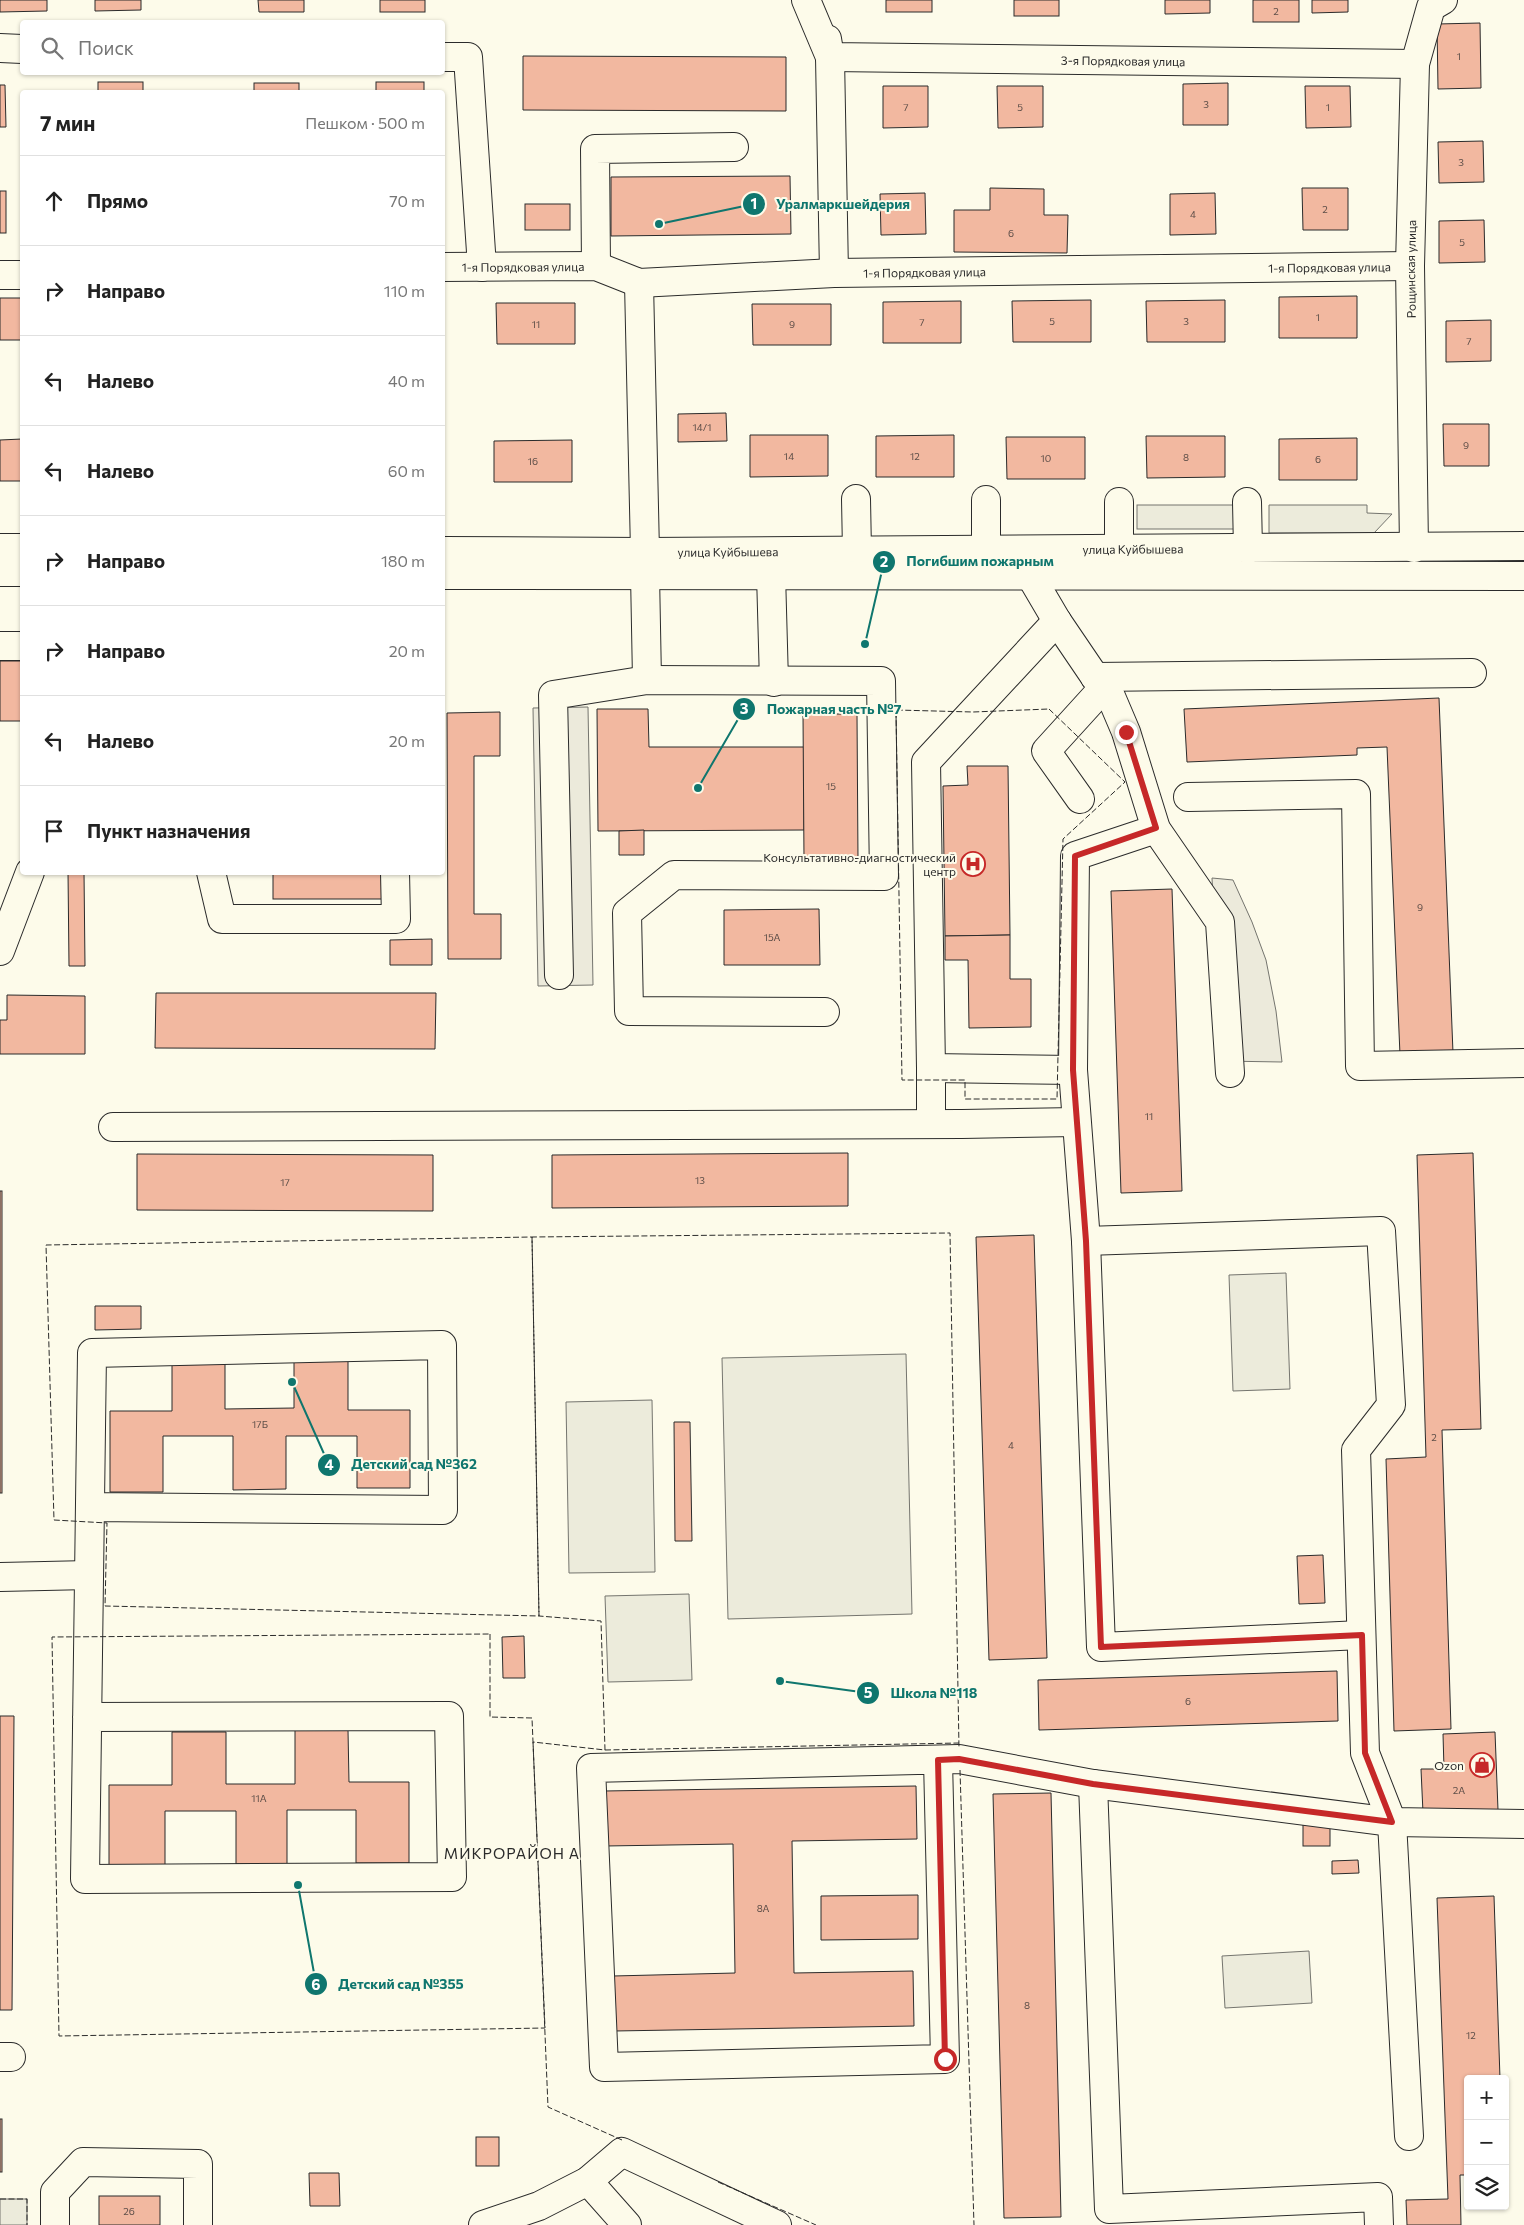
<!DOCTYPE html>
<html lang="ru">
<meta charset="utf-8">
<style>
body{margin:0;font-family:Commissioner,sans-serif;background:#f6f6f6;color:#222}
.controls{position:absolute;right:15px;bottom:15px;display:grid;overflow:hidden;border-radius:5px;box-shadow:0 1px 4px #0004}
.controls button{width:45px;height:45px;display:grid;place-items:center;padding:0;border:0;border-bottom:1px solid #e0e0e0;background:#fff;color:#222;font:25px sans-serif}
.stop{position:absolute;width:15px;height:15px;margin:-11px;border:4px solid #c62828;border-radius:50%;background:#fff}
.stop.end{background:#c62828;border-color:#fff;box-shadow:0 1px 5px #0008}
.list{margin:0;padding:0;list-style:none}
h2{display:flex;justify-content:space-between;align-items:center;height:65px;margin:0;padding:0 20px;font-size:21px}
h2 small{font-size:16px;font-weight:400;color:#767676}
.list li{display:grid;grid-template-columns:32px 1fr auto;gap:15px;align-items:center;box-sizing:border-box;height:90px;padding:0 20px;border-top:1px solid #e0e0e0}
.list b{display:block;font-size:19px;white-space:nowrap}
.list em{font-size:16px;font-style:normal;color:#767676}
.icon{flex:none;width:28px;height:28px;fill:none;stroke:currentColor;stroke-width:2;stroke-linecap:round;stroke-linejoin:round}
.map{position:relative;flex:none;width:1524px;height:2225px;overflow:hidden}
.search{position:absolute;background:#fff;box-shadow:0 1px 4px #0004;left:20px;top:20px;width:425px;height:55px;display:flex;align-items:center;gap:12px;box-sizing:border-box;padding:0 18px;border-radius:5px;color:#767676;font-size:19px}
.panel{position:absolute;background:#fff;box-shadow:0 1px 4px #0004;left:20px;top:90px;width:425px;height:785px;border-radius:5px}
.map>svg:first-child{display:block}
</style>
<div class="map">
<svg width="1524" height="2225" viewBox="0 0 1524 2225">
<rect width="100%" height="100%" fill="#fdfbea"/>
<g fill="#ecebdb" stroke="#74746e">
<rect x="1137" y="505" width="98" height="24"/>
<path d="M 1269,505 L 1367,505 L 1367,513 L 1392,514 L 1374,533 L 1269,533 Z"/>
<path d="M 1286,1273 L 1290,1389 L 1233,1391 L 1229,1275 Z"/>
<path d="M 906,1354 L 912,1614 L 728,1619 L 722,1358 Z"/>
<path d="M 652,1400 L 655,1572 L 569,1573 L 566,1402 Z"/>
<path d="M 689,1594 L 692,1680 L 608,1682 L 605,1596 Z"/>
<path d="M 1309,1951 L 1312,2003 L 1225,2008 L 1222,1956 Z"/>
<rect x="0" y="2199" width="27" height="26"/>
</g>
<g fill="#eceadb" stroke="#74746e">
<path d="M 588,707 L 593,985 L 538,986 L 533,708 Z"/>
<path d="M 1212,878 L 1233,880 L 1252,922 L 1266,960 L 1276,1011 L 1282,1062 L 1221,1061 Z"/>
</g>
<g fill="#f2b8a0" stroke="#2b2b2b">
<path d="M 0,0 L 47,0 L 47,11 L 0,12 Z"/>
<path d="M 95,0 L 141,0 L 141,10 L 95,11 Z"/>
<path d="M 258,0 L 304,0 L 304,12 L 259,12 Z"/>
<rect x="380" y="0" width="45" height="12"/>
<rect x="886" y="0" width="46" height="12"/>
<rect x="1014" y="0" width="45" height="16"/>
<path d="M 1165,0 L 1210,0 L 1210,13 L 1165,14 Z"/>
<rect x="1253" y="0" width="46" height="22"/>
<path d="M 1312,0 L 1348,0 L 1348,12 L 1312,13 Z"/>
<path d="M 1480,23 L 1481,88 L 1438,89 L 1437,24 Z"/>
<path d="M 523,56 L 786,57 L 786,111 L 523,110 Z"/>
<rect x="98" y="82" width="45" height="10"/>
<rect x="376" y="82" width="48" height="10"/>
<rect x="254" y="83" width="45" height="9"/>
<path d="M 1228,83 L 1228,125 L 1183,125 L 1183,84 Z"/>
<path d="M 0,85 L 5,85 L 6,127 L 0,127 Z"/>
<path d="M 883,86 L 928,86 L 928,127 L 883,128 Z"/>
<path d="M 997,86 L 1043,86 L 1043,127 L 998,128 Z"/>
<path d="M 1305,86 L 1350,86 L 1351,127 L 1306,128 Z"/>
<path d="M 1483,141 L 1484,182 L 1439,183 L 1438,142 Z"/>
<path d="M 790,176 L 791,234 L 611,236 L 611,177 Z"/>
<path d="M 990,188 L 1044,189 L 1044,215 L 1068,215 L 1067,253 L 954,252 L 954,210 L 990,210 Z"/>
<path d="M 1302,188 L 1348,188 L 1348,230 L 1303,230 Z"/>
<rect x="0" y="191" width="6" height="42"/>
<path d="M 925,193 L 926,234 L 881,235 L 880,194 Z"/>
<path d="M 1215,193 L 1216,234 L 1170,235 L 1170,194 Z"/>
<rect x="525" y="204" width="45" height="26"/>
<path d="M 1484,220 L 1485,262 L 1439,263 L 1439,221 Z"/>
<path d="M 1357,296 L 1357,338 L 1279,338 L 1279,297 Z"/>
<rect x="0" y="298" width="22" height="42"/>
<path d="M 1091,300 L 1091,342 L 1013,342 L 1012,301 Z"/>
<path d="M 1225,300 L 1225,342 L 1147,342 L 1146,301 Z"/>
<path d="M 961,301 L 961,343 L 883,343 L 883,302 Z"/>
<path d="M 496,303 L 575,303 L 575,344 L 497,344 Z"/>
<path d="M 752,304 L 831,304 L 831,345 L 753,345 Z"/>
<path d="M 1491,320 L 1491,361 L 1446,362 L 1446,321 Z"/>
<path d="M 726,413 L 727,441 L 678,442 L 678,414 Z"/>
<path d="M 1443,424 L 1489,424 L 1489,466 L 1444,466 Z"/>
<path d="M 750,435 L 828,435 L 828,476 L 750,477 Z"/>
<path d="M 954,435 L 954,477 L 876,477 L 876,436 Z"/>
<path d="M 1146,436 L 1225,436 L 1225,477 L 1147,478 Z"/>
<path d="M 1006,437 L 1085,437 L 1085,479 L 1007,479 Z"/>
<path d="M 1357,438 L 1357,480 L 1279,480 L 1279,439 Z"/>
<path d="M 22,439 L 22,481 L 0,481 L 0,440 Z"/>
<path d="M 572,440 L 572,482 L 494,482 L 494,441 Z"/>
<rect x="0" y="661" width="22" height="60"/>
<path d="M 1439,698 L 1453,1053 L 1400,1055 L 1387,747 L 1357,748 L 1357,755 L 1187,762 L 1184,709 Z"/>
<path d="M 597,709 L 648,709 L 649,747 L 804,747 L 804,830 L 598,831 Z"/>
<path d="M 500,712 L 500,756 L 474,756 L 474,914 L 501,914 L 501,959 L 448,959 L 447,713 Z"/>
<path d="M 803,714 L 857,714 L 858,860 L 804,861 Z"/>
<path d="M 967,766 L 1008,766 L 1010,935 L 945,936 L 943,786 L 968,785 Z"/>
<path d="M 644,830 L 644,855 L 619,855 L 619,831 Z"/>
<path d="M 68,872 L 84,872 L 85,966 L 69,966 Z"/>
<rect x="273" y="872" width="110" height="27"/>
<path d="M 1172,889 L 1182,1191 L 1121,1193 L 1111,891 Z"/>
<path d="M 819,909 L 820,965 L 724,965 L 724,910 Z"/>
<path d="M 1010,935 L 1010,979 L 1031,979 L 1031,1027 L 969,1028 L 968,960 L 945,960 L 945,936 Z"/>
<path d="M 432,939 L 432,965 L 390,965 L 390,940 Z"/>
<path d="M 156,993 L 436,993 L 435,1049 L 155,1048 Z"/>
<path d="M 7,995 L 85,996 L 85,1054 L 0,1054 L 0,1020 L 7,1020 Z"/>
<path d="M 848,1153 L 848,1206 L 552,1208 L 552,1155 Z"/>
<path d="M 1473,1153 L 1481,1429 L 1442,1430 L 1451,1729 L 1394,1731 L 1386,1459 L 1426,1457 L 1417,1155 Z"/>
<path d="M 137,1154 L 433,1155 L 433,1211 L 137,1210 Z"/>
<rect x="0" y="1191" width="2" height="302"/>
<path d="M 1034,1235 L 1047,1658 L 989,1660 L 976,1237 Z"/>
<path d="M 95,1306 L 141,1306 L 141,1329 L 95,1330 Z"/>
<path d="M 294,1355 L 348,1355 L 348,1410 L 410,1410 L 410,1488 L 357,1488 L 357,1436 L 286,1436 L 286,1489 L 233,1490 L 233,1436 L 163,1436 L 163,1492 L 110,1492 L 110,1411 L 172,1411 L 172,1357 L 225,1357 L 225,1409 L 294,1408 Z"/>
<path d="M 674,1422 L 690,1422 L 692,1541 L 675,1541 Z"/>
<path d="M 1323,1555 L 1325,1603 L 1299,1604 L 1297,1556 Z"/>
<path d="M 524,1636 L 525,1678 L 503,1678 L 502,1637 Z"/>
<path d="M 1337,1671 L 1338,1721 L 1039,1730 L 1038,1680 Z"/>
<path d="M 0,1716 L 14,1716 L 12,2010 L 0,2010 Z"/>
<path d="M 295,1730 L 348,1730 L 349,1782 L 409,1782 L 409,1863 L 356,1863 L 356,1810 L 287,1810 L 287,1864 L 236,1864 L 236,1811 L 165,1811 L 165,1865 L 109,1865 L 109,1785 L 172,1785 L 172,1732 L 226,1732 L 226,1784 L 295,1784 Z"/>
<path d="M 1495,1732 L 1498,1810 L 1423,1813 L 1421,1769 L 1444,1769 L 1443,1734 Z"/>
<path d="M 916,1786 L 917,1839 L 792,1841 L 794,1973 L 913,1971 L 914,2026 L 614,2031 L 613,1976 L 735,1973 L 733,1844 L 605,1846 L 604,1791 Z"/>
<path d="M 1051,1793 L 1061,2217 L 1004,2218 L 993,1794 Z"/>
<rect x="1303" y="1821" width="27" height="25"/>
<path d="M 1358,1860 L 1359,1873 L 1332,1874 L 1332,1861 Z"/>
<path d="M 918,1895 L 918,1939 L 821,1940 L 821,1896 Z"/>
<path d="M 1494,1896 L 1500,2079 L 1468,2079 L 1468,2175 L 1460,2175 L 1461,2225 L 1407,2225 L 1406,2200 L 1448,2199 L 1437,1898 Z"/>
<rect x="0" y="2119" width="2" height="53"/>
<rect x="476" y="2137" width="23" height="29"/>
<path d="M 309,2173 L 339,2173 L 340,2206 L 310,2206 Z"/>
<rect x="99" y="2196" width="61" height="29"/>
</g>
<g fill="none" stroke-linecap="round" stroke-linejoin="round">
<defs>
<g id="minor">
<path id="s1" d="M 806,0 L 830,57 L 1415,64"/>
<path d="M 827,39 L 830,57 L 834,273"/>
<path d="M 0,48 L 22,49"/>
<path d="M 442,57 L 468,57 L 482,267"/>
<path d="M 596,266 L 595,149 L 734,147"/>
<path id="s2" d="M 442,267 L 596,266 L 639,283 L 834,273 L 1410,266"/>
<path d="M 0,275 L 22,275"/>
<path d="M 639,283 L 645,552"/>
<path d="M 856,499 L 857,551"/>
<path d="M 986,500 L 986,550"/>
<path d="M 1119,502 L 1119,549"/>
<path d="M 1247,502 L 1248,549"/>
<path id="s3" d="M 1414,548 L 1410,266 L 1415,64 L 1431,7 L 1443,0"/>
<path d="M 645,574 L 647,680"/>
<path d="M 771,574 L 774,682"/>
<path d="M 1030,575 L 1057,621 L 1095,677 L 1106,685 L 1126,732 L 1156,829 L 1220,922 L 1230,1073"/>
<path d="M 1057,621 L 926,762 L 931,1068 L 1073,1070"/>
<path d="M 0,646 L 22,646"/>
<path d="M 1095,677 L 1472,673"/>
<path d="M 1188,797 L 1356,794 L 1360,1066 L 1524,1063"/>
<path d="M 1080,799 L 1046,751 L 1106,685"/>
<path d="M 1156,829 L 1075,856 L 1073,1070 L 1086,1241 L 1101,1647 L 1361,1635"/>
<path d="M 211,872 L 222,919 L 396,919 L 395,872"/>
<path d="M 0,951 L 30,872"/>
<path d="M 559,975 L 553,695 L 647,680 L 881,681 L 884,876 L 674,875 L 627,913 L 629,1011 L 825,1012"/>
<path d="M 931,1068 L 931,1124"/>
<path d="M 113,1127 L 962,1124 L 1076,1122"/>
<path d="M 1086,1241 L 1381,1231 L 1391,1405 L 1356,1450 L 1365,1753 L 1392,1822 L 1409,2136"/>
<path d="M 0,1577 L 89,1575"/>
<path d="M 87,1717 L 449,1716 L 452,1877 L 85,1879 L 92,1353 L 442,1345 L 443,1510 L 90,1507"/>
<path d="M 938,1760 L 945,2059 L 604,2067 L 591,1768 L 959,1759 L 1093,1784 L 1392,1822 L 1524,1824"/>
<path d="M 1093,1784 L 1109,2209 L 1378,2197 L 1379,2225"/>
<path d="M 0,2057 L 11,2057"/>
<path d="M 588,2181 L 627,2225"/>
<path d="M 55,2225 L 55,2192 L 83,2162 L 198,2164 L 198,2225"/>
<path d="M 483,2225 L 539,2206 L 588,2181 L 622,2152 L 777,2225"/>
</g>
<g id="major">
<path d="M 0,548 L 22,548"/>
<path id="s4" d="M 442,551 L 645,552 L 1524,546"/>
<path d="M 0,572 L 22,572"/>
<path d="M 442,575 L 1524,576"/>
</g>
</defs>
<use href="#minor" stroke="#2b2b2b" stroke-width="30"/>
<use href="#major" stroke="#2b2b2b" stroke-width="30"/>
<use href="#minor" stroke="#fdfbea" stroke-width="28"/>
<use href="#major" stroke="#fdfbea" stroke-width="28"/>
<g stroke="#2b2b2b" stroke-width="1" stroke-dasharray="6 2.5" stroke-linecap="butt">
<path d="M 1049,709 L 1125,782 L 1063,839 L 1057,1099 L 965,1099 L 965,1080 L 902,1080 L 896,710 L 973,712 Z"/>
<path d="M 532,1237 L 539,1616 L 105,1606 L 107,1523 L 54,1520 L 46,1245 Z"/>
<path d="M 490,1634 L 490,1717 L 532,1718 L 545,2028 L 59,2036 L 52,1637 Z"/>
<path d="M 605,1750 L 959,1743"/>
<path d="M 960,1770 L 974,2225"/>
<path d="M 622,2140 L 548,2107 L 533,1742 L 605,1750 L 601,1621 L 539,1616 L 532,1237 L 950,1233 L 959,1748"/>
<path d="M 718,2182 L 816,2225"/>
<path d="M 0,2199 L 27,2199 L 27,2225"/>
</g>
</g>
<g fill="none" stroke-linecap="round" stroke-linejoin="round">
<path stroke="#c62828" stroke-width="6" d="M 945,2059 L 938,1760 L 959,1759 L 1093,1784 L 1392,1822 L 1365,1753 L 1362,1635 L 1101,1647 L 1086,1241 L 1073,1070 L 1075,856 L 1156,828 L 1126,732"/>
</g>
<defs>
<symbol id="hospital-ring" viewBox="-11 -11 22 22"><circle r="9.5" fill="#fdfbea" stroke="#c62828" stroke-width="1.5"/><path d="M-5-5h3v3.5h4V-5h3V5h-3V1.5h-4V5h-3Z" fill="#c62828"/></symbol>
<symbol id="shop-ring" viewBox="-11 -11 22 22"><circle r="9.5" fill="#fdfbea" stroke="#c62828" stroke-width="1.5"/><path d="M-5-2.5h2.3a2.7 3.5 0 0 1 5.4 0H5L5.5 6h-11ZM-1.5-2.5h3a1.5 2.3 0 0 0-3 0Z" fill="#c62828"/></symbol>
</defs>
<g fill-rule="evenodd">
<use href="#hospital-ring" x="959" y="850" width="28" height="28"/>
<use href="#shop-ring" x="1468" y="1751" width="28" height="28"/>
</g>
<g text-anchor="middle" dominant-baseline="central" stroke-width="4" stroke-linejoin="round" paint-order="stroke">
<g font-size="10" fill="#5d4e48">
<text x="1276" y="11">2</text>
<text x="1459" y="56">1</text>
<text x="1206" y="104">3</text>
<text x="906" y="107">7</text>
<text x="1020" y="107">5</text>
<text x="1328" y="107">1</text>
<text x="1461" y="162">3</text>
<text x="1325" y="209">2</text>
<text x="1193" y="214">4</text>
<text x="1011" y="233">6</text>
<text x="1462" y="242">5</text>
<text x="1318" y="317">1</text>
<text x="1052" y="321">5</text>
<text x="1186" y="321">3</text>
<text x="922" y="322">7</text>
<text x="536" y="324">11</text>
<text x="792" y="324">9</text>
<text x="1469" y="341">7</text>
<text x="702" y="427">14/1</text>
<text x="1466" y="445">9</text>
<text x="789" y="456">14</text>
<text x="915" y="456">12</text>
<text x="1186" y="457">8</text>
<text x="1046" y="458">10</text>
<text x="1318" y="459">6</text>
<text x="533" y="461">16</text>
<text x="831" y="786">15</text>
<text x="1420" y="907">9</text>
<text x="772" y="937">15А</text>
<text x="1149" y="1116">11</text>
<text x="700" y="1180">13</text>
<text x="285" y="1182">17</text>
<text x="260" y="1424">17Б</text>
<text x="1434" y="1437">2</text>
<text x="1011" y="1445">4</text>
<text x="1188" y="1701">6</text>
<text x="1459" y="1790">2А</text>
<text x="259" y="1798">11А</text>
<text x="763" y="1908">8А</text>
<text x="1027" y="2005">8</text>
<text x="1471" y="2035">12</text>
<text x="129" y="2211">26</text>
</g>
<g font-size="12" fill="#2b2b2b" stroke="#fdfbea">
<text stroke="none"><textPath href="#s1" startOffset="355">3-я Порядковая улица</textPath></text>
<text stroke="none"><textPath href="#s2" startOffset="81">1-я Порядковая улица</textPath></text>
<text stroke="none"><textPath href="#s2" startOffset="891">1-я Порядковая улица</textPath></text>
<text stroke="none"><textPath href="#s3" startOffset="279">Рощинская улица</textPath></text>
<text stroke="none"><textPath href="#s2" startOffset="486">1-я Порядковая улица</textPath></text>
<text stroke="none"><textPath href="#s4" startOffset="691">улица Куйбышева</textPath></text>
<text stroke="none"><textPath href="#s4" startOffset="286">улица Куйбышева</textPath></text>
</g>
<g font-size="12" fill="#2b2b2b" stroke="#fdfbea" text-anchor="end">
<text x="956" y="857">Консультативно-диагностический<tspan x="956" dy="14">центр</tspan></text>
<text x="1464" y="1765">Ozon</text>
</g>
<g font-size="15" letter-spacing="1" fill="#2b2b2b" stroke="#fdfbea">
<text x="512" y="1853">МИКРОРАЙОН А</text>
</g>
</g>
<path fill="none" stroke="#0f766e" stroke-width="2" d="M659 224L754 204M865 644L884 562M698 788L744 709M292 1382L329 1465M780 1681L868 1693M298 1885L316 1984"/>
<g fill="#0f766e" stroke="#fdfbea" stroke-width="2">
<circle cx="659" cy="224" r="5"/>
<circle cx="865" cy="644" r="5"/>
<circle cx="698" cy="788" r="5"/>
<circle cx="292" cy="1382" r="5"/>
<circle cx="780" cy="1681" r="5"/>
<circle cx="298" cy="1885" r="5"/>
<circle cx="754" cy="204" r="12"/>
<circle cx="884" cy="562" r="12"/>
<circle cx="744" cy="709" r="12"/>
<circle cx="329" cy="1465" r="12"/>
<circle cx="868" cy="1693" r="12"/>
<circle cx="316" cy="1984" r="12"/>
</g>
<g font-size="15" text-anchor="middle" font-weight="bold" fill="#fff">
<text x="754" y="209">1</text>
<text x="884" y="567">2</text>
<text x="744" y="714">3</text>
<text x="329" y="1470">4</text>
<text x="868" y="1698">5</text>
<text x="316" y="1990">6</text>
</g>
<g font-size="14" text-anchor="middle" font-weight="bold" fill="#0f766e" stroke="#fdfbea" stroke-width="4" stroke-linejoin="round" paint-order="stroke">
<text x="843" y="209">Уралмаркшейдерия</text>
<text x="980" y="566">Погибшим пожарным</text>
<text x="834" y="714">Пожарная часть №7</text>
<text x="414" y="1469">Детский сад №362</text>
<text x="934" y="1698">Школа №118</text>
<text x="401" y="1989">Детский сад №355</text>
</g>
</svg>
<div class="controls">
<button>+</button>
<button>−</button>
<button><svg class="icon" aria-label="layers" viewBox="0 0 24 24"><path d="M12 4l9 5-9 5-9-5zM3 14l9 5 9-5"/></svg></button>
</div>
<div class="stop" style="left:945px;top:2059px"></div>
<div class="stop end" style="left:1126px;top:732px"></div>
<div class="search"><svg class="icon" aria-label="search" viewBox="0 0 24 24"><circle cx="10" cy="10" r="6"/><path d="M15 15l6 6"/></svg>Поиск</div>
<section class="panel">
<h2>7 мин<small>Пешком · 500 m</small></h2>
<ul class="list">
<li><svg class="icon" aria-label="ahead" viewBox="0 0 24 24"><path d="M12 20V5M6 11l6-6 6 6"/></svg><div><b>Прямо</b></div><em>70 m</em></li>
<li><svg class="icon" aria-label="right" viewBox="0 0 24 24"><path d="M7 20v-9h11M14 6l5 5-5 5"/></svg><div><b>Направо</b></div><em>110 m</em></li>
<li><svg class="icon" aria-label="left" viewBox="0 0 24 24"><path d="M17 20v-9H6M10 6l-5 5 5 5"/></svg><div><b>Налево</b></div><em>40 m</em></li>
<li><svg class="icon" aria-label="left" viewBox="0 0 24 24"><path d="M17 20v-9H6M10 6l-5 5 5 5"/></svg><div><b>Налево</b></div><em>60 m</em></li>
<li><svg class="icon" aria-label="right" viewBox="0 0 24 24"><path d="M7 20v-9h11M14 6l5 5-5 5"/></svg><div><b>Направо</b></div><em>180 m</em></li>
<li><svg class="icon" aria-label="right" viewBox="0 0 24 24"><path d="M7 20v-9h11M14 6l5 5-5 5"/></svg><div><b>Направо</b></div><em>20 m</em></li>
<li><svg class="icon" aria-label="left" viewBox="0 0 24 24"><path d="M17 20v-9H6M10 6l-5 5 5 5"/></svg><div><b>Налево</b></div><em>20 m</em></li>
<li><svg class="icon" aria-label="arrive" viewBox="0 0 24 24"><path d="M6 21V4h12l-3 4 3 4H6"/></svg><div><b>Пункт назначения</b></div></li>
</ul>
</section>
</div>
